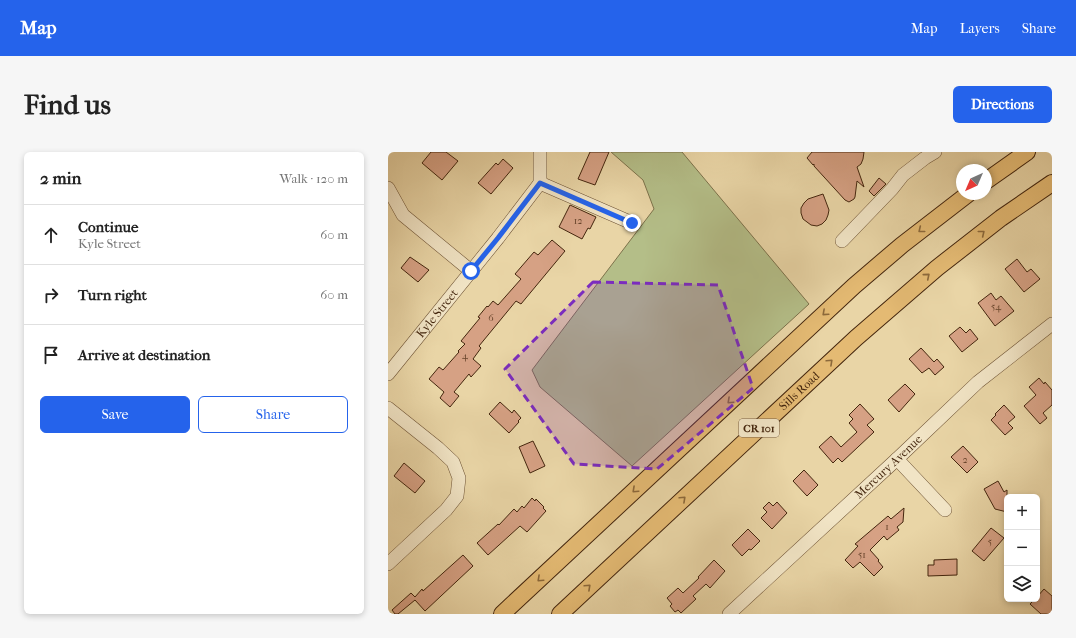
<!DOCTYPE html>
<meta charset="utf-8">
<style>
body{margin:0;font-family:"IM FELL French Canon",serif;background:#f6f6f6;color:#222}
.controls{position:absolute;right:12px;bottom:12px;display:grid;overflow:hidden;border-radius:6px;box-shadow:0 2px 6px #0003}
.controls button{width:36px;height:36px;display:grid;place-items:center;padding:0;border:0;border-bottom:1px solid #e0e0e0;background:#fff;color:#222;font:20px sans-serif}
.compass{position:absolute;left:568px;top:12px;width:36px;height:36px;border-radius:50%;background:#fff;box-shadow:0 2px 6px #0003;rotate:224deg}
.stop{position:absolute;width:12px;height:12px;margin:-9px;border:3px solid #2563eb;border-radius:50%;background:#fff}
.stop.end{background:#2563eb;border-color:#fff;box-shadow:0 1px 4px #0008}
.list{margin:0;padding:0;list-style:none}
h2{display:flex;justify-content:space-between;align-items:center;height:52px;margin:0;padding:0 16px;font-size:17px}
h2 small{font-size:13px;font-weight:400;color:#767676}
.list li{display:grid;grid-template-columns:26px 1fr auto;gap:12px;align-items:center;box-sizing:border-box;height:60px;padding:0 16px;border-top:1px solid #e0e0e0}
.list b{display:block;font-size:15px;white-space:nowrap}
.list p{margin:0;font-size:13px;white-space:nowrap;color:#767676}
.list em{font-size:13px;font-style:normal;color:#767676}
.actions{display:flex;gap:8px;padding:12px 16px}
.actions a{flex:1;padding:9px 0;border:1px solid #2563eb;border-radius:6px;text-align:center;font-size:14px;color:#2563eb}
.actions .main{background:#2563eb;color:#fff}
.icon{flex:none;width:22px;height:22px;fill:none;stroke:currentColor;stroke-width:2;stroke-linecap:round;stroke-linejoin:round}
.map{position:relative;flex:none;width:664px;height:462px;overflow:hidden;border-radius:6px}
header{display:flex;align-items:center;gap:24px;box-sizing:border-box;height:56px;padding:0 20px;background:#2563eb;color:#fff}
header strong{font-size:19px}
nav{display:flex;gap:22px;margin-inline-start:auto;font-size:14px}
.intro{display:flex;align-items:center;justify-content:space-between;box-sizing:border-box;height:96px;padding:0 24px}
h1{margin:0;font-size:28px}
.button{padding:10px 18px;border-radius:6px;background:#2563eb;color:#fff;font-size:14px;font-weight:700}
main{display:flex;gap:24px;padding:0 24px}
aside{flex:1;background:#fff;border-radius:6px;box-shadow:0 2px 6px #0003}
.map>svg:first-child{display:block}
</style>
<header>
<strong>Map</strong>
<nav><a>Map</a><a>Layers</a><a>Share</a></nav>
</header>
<div class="intro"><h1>Find us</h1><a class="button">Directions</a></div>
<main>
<aside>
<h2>2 min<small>Walk · 120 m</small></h2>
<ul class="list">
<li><svg class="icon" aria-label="ahead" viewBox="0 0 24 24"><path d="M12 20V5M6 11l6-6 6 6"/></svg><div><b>Continue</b><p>Kyle Street</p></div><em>60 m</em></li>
<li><svg class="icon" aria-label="right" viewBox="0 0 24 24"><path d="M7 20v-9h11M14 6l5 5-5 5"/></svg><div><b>Turn right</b></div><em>60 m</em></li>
<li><svg class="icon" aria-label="arrive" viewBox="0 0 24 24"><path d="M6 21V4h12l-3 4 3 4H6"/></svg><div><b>Arrive at destination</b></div></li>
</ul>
<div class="actions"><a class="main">Save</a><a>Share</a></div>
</aside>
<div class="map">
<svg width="664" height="462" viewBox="0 0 664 462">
<rect width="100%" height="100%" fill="#e9d5a6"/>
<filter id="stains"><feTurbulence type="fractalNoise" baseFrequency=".005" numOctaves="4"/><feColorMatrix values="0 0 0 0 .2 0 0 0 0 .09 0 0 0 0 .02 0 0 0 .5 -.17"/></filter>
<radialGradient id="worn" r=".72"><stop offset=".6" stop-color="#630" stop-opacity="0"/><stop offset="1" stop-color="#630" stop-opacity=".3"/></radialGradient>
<path fill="#b4be88" stroke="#7c724b" d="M 223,0 L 294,0 L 421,152 L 244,314 L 152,235 L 144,218 L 266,57 L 255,28 Z"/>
<g fill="#d6a184" stroke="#44260e">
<path d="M 43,0 L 58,0 L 70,9 L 54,28 L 34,11 Z"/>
<path d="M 202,0 L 221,0 L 207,33 L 190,27 Z"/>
<path d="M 424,0 L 476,0 L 475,7 L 473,12 L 469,15 L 476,35 L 469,29 L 467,45 L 466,47 L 461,50 L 457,48 L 426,14 L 426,12 L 425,13 L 419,6 Z"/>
<path d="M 115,7 L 125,16 L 103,42 L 90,31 L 108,11 L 110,13 Z"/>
<path d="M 491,26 L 498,32 L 486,44 L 481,39 Z"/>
<path d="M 435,42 L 441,58 L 440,63 L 438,68 L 434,72 L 429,74 L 423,73 L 415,67 L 413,61 L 413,56 L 416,51 L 420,47 Z"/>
<path d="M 182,53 L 208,65 L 202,77 L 200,76 L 194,87 L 171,75 Z"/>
<path d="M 164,88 L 177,99 L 133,152 L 128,149 L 91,194 L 93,196 L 85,207 L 93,214 L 83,225 L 81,222 L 66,240 L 71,244 L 62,255 L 52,246 L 56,240 L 41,227 L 51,215 L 55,218 L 71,200 L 70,199 L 77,192 L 73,189 L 87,172 L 92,166 L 90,165 L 99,154 L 100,155 L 105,149 L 110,153 L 133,127 L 127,122 L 146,100 L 150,103 Z"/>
<path d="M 22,105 L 41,118 L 30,130 L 13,116 Z"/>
<path d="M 629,107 L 639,120 L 643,117 L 652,127 L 636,140 L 617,117 Z"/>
<path d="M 603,141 L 608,148 L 613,144 L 626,159 L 607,174 L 590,151 Z"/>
<path d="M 572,175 L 578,181 L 582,177 L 590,187 L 574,200 L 561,184 Z"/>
<path d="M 533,196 L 546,210 L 549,207 L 556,215 L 547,223 L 541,216 L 534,221 L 521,207 Z"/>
<path d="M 651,226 L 656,232 L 657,230 L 664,238 L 664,253 L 655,261 L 659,266 L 652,272 L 636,254 L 648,243 L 641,235 Z"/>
<path d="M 517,232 L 527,242 L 511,260 L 500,248 Z"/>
<path d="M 112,250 L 124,261 L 126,258 L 133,266 L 130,269 L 131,270 L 121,281 L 101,262 Z"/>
<path d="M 472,252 L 486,267 L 479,273 L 486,280 L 454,310 L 450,306 L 445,311 L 431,295 L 443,284 L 453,295 L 469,280 L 461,271 L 465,267 L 461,263 Z"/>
<path d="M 616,253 L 627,265 L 620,271 L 625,276 L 617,283 L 603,268 L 608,263 L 607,262 Z"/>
<path d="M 145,289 L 157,314 L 142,321 L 131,295 Z"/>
<path d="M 575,294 L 590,310 L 579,321 L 563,305 Z"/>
<path d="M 16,311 L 37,329 L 27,341 L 6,324 Z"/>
<path d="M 416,318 L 430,333 L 419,344 L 405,329 Z"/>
<path d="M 610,329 L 616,340 L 619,338 L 619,360 L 607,357 L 596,337 Z"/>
<path d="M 144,346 L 147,349 L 148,347 L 156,355 L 155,356 L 158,359 L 139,380 L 132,374 L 100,403 L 89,391 L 110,372 L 111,373 L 126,357 L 129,360 L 134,354 L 136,356 Z"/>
<path d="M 381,350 L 385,354 L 389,350 L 399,361 L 384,377 L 373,366 L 379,360 L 375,356 Z"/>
<path d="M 516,356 L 515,370 L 509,375 L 511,378 L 499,388 L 496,384 L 482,398 L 491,408 L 490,409 L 495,415 L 486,424 L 472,410 L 465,416 L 457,408 L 470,394 L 467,392 L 500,364 L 503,367 Z"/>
<path d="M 603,376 L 616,386 L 596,409 L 584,399 Z"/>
<path d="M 360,377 L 372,389 L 363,398 L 361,397 L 354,404 L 344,393 Z"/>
<path d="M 75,403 L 85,414 L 37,459 L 27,448 L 10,462 L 7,462 L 4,458 L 23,441 L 27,445 L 34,437 L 35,439 Z"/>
<path d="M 569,407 L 569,423 L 540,424 L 540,413 L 546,413 L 546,408 Z"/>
<path d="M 326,408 L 337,419 L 322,436 L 318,432 L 305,444 L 308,447 L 293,461 L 290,458 L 287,460 L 282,454 L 284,452 L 279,446 L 290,436 L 295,441 L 311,426 L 310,425 Z"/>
<path d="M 656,437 L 664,444 L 664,462 L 653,462 L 642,452 L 647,447 L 649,447 L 649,445 Z"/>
</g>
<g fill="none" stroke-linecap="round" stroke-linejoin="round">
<defs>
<g id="minor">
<path d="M 152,31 L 244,71"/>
<path d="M 0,36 L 15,63 L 83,119"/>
<path d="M 454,89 L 504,37 L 515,23 L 537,6 L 547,0"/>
<path id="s1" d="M 0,222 L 110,86 L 152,31 L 152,0"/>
<path d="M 0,256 L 50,296 L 65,310 L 71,326 L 69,344 L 58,358 L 0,412"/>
<path d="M 509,307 L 557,358"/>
<path id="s2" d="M 341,462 L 509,307 L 590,230 L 664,172"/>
</g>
<g id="major">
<path d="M 598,29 L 639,0"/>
<path d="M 114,462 L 466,134 L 514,93 L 580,42"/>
<path id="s3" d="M 172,462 L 468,186 L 549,116 L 613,66 L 664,31"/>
</g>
</defs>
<use href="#minor" stroke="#6d5234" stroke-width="14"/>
<use href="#major" stroke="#44260e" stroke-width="18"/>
<use href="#minor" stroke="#f1e4c5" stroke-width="13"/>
<use href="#major" stroke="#e4ba73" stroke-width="16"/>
</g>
<defs><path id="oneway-chevron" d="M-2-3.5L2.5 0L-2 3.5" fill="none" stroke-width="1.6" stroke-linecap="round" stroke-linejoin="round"/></defs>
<g stroke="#8c693b">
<use href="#oneway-chevron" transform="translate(533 78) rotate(141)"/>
<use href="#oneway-chevron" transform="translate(594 81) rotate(-39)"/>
<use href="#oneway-chevron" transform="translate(539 124) rotate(-40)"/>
<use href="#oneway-chevron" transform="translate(437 161) rotate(138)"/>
<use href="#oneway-chevron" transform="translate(442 210) rotate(-43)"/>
<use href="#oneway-chevron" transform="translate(342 249) rotate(137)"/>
<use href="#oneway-chevron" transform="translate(247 338) rotate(137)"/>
<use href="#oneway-chevron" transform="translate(295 347) rotate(-43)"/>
<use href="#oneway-chevron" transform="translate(152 427) rotate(137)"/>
<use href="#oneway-chevron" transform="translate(200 435) rotate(-43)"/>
</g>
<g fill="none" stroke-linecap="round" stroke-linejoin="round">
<path stroke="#2563eb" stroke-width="5" d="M 83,119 L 110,86 L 152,31 L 244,71"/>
</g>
<path fill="#7b2cbf" fill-opacity="0.2" stroke="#7b2cbf" stroke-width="3" stroke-dasharray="8 5" stroke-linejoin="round" d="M 205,130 L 330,133 L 365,236 L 269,317 L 186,312 L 117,217 Z"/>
<g text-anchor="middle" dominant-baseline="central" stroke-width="3" stroke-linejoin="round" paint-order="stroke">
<g font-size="10" fill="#68452c">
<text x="190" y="69">12</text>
<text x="608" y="155">54</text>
<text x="103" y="166">6</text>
<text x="77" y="204">4</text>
<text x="577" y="308">2</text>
<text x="499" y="375">1</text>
<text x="602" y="390">5</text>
<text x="474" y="403">51</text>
</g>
<rect fill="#f1e4c5" stroke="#785f45" stroke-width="1" x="351" y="267" width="40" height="18" rx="3"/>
<g font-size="11" font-weight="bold" fill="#44260e">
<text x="371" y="276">CR 101</text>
</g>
<g font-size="12" fill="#44260e" stroke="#f1e4c5">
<text stroke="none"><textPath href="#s1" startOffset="78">Kyle Street</textPath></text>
<text stroke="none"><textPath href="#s3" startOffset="327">Sills Road</textPath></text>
<text stroke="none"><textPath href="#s2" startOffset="217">Mercury Avenue</textPath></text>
</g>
</g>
<rect width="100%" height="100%" filter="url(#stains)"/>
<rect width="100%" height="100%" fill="url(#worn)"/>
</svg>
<div class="controls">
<button>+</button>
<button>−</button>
<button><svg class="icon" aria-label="layers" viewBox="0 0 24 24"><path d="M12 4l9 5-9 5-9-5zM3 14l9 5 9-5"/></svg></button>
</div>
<svg class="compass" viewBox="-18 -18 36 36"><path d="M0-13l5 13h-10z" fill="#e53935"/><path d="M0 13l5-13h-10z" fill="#767676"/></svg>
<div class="stop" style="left:83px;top:119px"></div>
<div class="stop end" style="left:244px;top:71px"></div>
</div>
</main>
